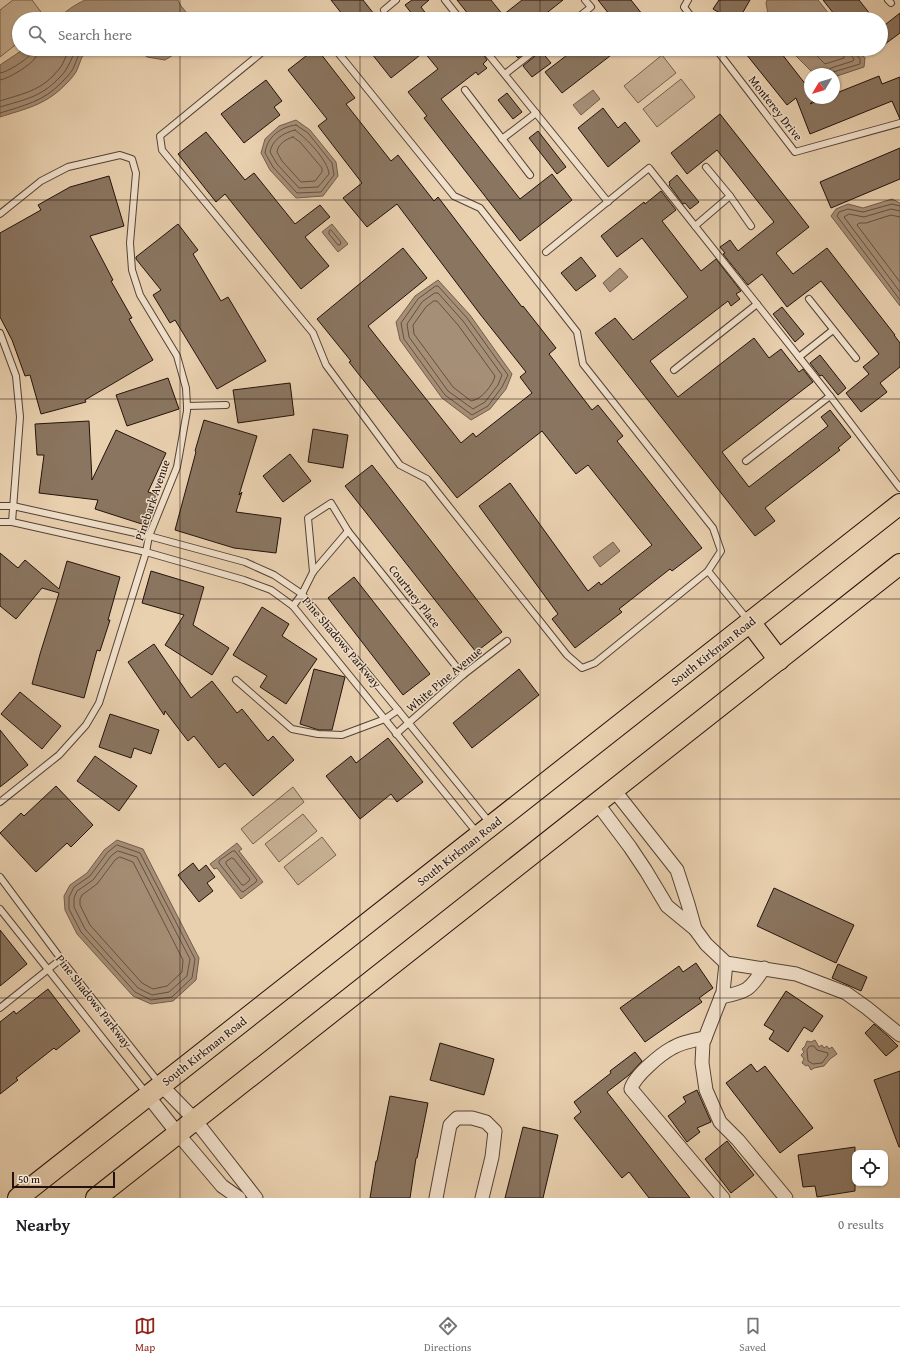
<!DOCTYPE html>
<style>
body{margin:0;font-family:"Gentium Book Plus",serif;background:#f2f2f2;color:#202124}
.controls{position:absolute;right:12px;bottom:12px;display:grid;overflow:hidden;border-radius:8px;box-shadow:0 1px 3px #0004}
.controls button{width:36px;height:36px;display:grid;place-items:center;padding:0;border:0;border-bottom:1px solid #e0e0e0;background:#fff;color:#202124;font:20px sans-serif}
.compass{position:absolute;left:804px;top:68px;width:36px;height:36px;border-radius:50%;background:#fff;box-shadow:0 1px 3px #0004;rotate:232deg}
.scale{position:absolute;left:12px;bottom:10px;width:103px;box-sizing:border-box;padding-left:4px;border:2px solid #23120b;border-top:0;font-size:11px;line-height:14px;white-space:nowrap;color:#23120b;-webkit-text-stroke:3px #f1e0cb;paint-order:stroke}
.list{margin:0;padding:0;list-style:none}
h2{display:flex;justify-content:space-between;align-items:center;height:52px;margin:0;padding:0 16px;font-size:17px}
h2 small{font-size:13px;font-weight:400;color:#757577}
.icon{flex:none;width:22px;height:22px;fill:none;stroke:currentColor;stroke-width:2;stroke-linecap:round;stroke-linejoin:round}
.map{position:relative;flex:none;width:900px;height:1198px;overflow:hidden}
.search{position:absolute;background:#fff;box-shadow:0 1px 3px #0004;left:12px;right:12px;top:12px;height:44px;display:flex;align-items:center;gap:10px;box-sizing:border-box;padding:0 14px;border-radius:22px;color:#757577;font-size:15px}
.sheet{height:108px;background:#fff}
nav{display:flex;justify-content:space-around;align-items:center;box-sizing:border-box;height:56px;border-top:1px solid #e0e0e0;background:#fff;font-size:11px;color:#757577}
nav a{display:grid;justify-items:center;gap:2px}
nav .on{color:#8f2418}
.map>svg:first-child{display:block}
</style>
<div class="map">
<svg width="900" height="1198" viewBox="0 0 900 1198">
<rect width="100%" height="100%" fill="#e9d0af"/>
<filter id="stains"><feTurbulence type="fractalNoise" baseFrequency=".005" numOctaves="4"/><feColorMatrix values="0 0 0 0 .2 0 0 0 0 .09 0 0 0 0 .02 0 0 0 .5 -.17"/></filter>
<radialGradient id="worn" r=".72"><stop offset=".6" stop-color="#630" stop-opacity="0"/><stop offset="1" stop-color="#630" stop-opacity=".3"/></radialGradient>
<g fill="#c7b093" stroke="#75614f">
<path d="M 13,0 L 32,0 L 44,16 L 44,19 L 19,19 L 19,42 L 0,57 L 0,10 Z"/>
<path d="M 662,55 L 676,73 L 638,103 L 624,86 Z"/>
<path d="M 681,79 L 695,97 L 657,127 L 643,109 Z"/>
<path d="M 293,787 L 304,802 L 253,844 L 241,829 Z"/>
<path d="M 303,814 L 317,831 L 279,862 L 265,844 Z"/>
<path d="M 322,837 L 336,855 L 298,885 L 284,867 Z"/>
</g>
<g fill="#a68f77" stroke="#725d4c">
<path d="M 85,0 L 178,0 L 181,6 L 192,19 L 58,19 C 64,12 76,4 85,0 Z"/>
<path d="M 767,0 L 818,0 L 833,19 L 769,19 L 766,3 Z"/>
<path d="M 24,49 L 87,49 C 81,56 80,64 76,72 C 73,77 68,82 64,86 C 45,105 25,109 0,117 L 0,65 Z"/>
<path d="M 137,49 L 183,49 L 165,60 L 147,57 Z"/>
<path d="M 789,49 L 857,49 L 865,58 L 864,67 L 837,76 L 834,76 L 834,74 L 814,74 Z"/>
<path d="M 593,90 L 600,99 L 581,115 L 573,105 Z"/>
<path d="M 296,120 L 310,130 L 336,162 L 338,176 L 323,196 L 296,198 L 270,170 L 261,153 L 265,139 L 279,126 Z"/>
<path d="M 892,199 L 900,203 L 900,306 L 831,216 L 836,209 L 848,204 L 863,208 Z"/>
<path d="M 332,224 L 348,244 L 338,252 L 322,232 Z"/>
<path d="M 620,268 L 628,277 L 610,292 L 603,283 Z"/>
<path d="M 438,280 L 470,315 L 512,374 L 506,389 L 490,409 L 471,420 L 442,398 L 400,340 L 396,322 L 415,296 Z"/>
<path d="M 613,542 L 620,551 L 600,567 L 593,557 Z"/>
<path d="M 117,840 L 143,849 L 199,958 L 196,980 L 173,1001 L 151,1004 L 133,996 L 77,934 L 65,910 L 64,896 L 70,885 L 87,873 L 104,850 Z"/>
<path d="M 237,843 L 242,849 L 239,851 L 263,882 L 241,899 L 217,868 L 214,869 L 210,864 Z"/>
<path d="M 815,1040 L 819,1047 L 822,1045 L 824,1048 L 827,1046 L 829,1049 L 832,1047 L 837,1054 L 830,1059 L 824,1066 L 814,1068 L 811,1070 L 808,1065 L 806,1066 L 802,1063 L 804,1059 L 801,1055 L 804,1052 L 802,1049 L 805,1046 L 807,1041 L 811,1042 Z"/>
</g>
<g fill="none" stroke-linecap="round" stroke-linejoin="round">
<g stroke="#645041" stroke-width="1">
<path d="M 810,49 L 825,64 L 844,58 L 843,49"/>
<path d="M 0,73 C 6,73 26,60 30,55 C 31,53 31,52 31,49"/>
<path d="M 825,74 L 831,68 L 853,61 L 854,59 L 850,54 L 850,49"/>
<path d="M 831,74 L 833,72 L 860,64 L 860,59 L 855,53 L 855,49"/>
<path d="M 0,80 C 8,79 31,65 35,58 C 37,55 37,52 37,49"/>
<path d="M 0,101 C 21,94 37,92 53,76 C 56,72 61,68 63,63 C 65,59 67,54 69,49"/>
<path d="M 0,107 C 23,100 41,97 58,79 C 62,75 66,71 68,66 C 71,61 73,55 76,49"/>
<path d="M 0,113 C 23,106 44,101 61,83 C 65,79 70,74 73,69 C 76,62 78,55 82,49"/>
<path d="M 296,125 L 308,133 L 332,163 L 334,175 L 321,192 L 297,193 L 273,167 L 265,153 C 267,137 280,127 296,125 Z"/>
<path d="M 295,130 C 306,138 328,160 329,174 L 318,187 L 299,188 L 277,164 L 270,152 C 272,140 283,133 295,130 Z"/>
<path d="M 293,137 L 300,142 L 322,168 L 322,172 L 315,181 L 301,182 L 282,161 L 277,152 C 278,144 286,139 293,137 Z"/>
<path d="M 900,206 L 892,204 L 863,212 L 848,209 L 839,212 L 837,216 L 900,300"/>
<path d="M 900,211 L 891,209 L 864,217 L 849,214 L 844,217 L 900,292"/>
<path d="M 900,217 L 891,215 L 866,223 L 859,223 L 857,225 L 900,282"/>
<path d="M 331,230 L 341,242 L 340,245 L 338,245 L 329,234 L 329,231 Z"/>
<path d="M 436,286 L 438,286 L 467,318 L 508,375 L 502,387 L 488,406 L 472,415 L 445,395 L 404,339 L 401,323 L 418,299 Z"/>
<path d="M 435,293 L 438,293 L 463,321 L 502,375 L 498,385 L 485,402 L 473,409 L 448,391 L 409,337 L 407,324 L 422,302 Z"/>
<path d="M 434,301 L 437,301 L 458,325 L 495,376 C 493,385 481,400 471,401 L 453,387 L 414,334 L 413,325 L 426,307 Z"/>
<path d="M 117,845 L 140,853 L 195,959 L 192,978 L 172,997 L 151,1000 L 135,992 L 81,932 L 69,909 L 69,897 L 74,887 L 90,876 L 107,853 Z"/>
<path d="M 118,851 L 137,857 L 190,959 L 187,976 L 169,992 L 152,995 L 138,988 L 85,929 L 74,907 L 74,898 L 77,891 L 93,880 L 111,856 Z"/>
<path d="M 233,851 L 235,851 L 257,880 L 256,882 L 243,892 L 241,891 L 219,863 L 219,861 Z"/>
<path d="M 120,857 L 133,862 L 183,960 L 182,972 L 167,986 L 153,989 L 142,983 L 90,925 L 80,905 L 80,899 L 82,895 L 97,884 L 115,860 Z"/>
<path d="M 232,858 L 234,859 L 250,879 L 249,881 L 244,885 L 242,885 L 226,864 L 226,862 Z"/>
<path d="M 810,1046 L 814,1046 L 817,1050 L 828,1053 L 828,1055 L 822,1063 L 813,1064 L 808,1061 L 807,1050 Z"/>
</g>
</g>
<g fill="#8a7560" stroke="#23120b">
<path d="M 331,0 L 363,0 L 378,19 L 346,19 Z"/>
<path d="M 412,0 L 429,0 L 421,7 L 430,19 L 416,19 L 405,5 Z"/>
<path d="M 457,0 L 491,0 L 503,15 L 522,0 L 563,0 L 539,19 L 472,19 Z"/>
<path d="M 598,0 L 631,0 L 646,19 L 613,19 Z"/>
<path d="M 719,0 L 750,0 L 739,19 L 730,19 L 713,9 Z"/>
<path d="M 823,0 L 859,0 L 874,19 L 838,19 Z"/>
<path d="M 900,13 L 900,33 L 881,47 L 881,28 Z"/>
<path d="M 315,49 L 317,49 L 355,98 L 346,104 L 391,161 L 398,155 L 434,201 L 438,197 L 522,307 L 523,306 L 556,348 L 549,354 L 592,410 L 598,405 L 623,436 L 617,441 L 702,548 L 672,571 L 670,569 L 619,609 L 622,612 L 575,648 L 552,619 L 558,614 L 479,506 L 510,483 L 588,591 L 599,582 L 601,585 L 652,545 L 588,465 L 576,474 L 542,431 L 457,498 L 349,362 L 351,361 L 317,319 L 403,248 L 427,278 L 368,326 L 461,443 L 473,433 L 476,437 L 532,393 L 520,377 L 526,372 L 480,314 L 397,204 L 367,227 L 343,198 L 362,183 L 318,126 L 327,119 L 288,70 Z"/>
<path d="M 368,49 L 480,49 L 487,60 L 483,64 L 487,68 L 478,75 L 476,72 L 441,99 L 520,199 L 552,174 L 572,200 L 520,241 L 424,118 L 427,116 L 408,92 L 438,69 L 424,52 L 391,78 Z"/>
<path d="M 510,49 L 530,49 L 518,58 Z"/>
<path d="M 575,49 L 619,49 L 562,93 L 545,72 Z"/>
<path d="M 742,49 L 778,49 L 810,90 L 810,98 L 816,98 L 810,104 L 824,98 L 834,98 L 834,94 L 879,76 L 882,84 L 900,77 L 900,119 L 892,101 L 810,134 L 796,98 L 787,105 Z"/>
<path d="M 541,51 L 551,63 L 532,77 L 523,66 Z"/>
<path d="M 266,80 L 282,101 L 274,107 L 280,115 L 244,143 L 221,114 Z"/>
<path d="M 507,93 L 522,112 L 513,119 L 498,100 Z"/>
<path d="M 603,108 L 618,128 L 625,122 L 640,141 L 608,167 L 578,128 Z"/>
<path d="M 720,114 L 809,227 L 776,253 L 793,274 L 827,248 L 895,335 L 894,335 L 900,343 L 900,367 L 880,383 L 887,392 L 861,412 L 846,393 L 869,374 L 863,367 L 879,354 L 821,281 L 787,307 L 762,274 L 748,285 L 723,254 L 725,253 L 720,247 L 730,240 L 738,251 L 774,222 L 717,150 L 687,174 L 671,153 Z"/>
<path d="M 538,131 L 566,167 L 557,174 L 529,138 Z"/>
<path d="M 206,132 L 245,180 L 254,173 L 295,224 L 320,205 L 330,217 L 305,237 L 329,266 L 301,289 L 225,194 L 216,202 L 178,154 Z"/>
<path d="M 900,148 L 900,179 L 831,208 L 820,182 Z"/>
<path d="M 677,175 L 699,202 L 690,209 L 685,203 L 683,204 L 669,185 L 670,184 L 669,182 Z"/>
<path d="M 109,176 L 124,226 L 90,236 L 113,280 L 111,281 L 132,318 L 129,319 L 153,360 L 85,400 L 86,402 L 41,414 L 30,375 L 25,376 L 12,340 L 0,317 L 0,233 L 41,210 L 38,205 L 70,187 Z"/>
<path d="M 661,191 L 676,210 L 662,221 L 701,271 L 716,259 L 741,291 L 736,294 L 740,299 L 731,306 L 728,301 L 650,361 L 678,397 L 754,338 L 769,358 L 781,349 L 799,372 L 803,369 L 813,382 L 722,452 L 749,487 L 828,426 L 821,417 L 830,410 L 851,437 L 838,448 L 840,450 L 765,508 L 775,521 L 755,536 L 595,333 L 615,318 L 633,340 L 688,297 L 642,238 L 617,257 L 601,236 L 644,202 L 645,204 Z"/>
<path d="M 178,224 L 198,250 L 193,254 L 221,301 L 228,297 L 266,361 L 217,389 L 175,320 L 170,323 L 153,295 L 161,290 L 136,259 L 136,257 Z"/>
<path d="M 581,257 L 596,276 L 576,291 L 561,273 Z"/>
<path d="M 782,307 L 804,334 L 795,342 L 773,314 Z"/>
<path d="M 820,355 L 846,388 L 838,395 L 822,375 L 820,376 L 810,363 Z"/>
<path d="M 168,378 L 179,409 L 127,426 L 116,395 Z"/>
<path d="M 290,383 L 294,415 L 238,423 L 233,390 Z"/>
<path d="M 204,420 L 257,436 L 239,495 L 242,492 L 236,512 L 281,518 L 276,553 L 234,548 L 175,530 L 196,452 L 195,451 Z"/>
<path d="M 89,421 L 92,480 L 116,430 L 166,453 L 148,492 L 158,495 L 148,526 L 95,509 L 98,500 L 39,493 L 44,455 L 37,455 L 35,424 Z"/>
<path d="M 313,429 L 348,435 L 343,468 L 308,462 Z"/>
<path d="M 290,454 L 311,481 L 283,502 L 263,476 Z"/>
<path d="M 372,465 L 502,632 L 476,652 L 345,486 Z"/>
<path d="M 0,553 L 18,568 L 25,560 L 59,589 L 67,561 L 120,577 L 108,620 L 110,620 L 100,651 L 97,650 L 84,698 L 32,684 L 40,654 L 59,593 L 42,588 L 16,619 L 0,606 Z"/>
<path d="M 151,571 L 204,587 L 193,625 L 229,648 L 212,675 L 165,645 L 184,615 L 142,603 Z"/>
<path d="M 354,577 L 430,674 L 403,695 L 328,598 Z"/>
<path d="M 262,607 L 289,624 L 282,636 L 317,659 L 286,704 L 260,687 L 267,676 L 233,655 Z"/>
<path d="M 154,644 L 191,698 L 212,681 L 237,713 L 242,709 L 268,741 L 273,736 L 294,760 L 253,796 L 225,763 L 219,768 L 194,736 L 188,741 L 165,711 L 164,715 L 128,662 Z"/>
<path d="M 314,669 L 345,677 L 332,730 L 319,730 L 300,724 Z"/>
<path d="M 519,669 L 539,695 L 472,748 L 453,723 Z"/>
<path d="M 20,692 L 61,726 L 42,749 L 1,714 Z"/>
<path d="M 110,714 L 159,730 L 151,754 L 134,748 L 131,758 L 99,747 Z"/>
<path d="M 0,730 L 28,765 L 0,787 Z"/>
<path d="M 388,738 L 423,782 L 397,802 L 391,794 L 360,819 L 326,776 L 351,756 L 356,763 Z"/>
<path d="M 95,756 L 137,786 L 119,811 L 77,781 Z"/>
<path d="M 56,786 L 93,825 L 71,847 L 67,843 L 36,872 L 0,833 L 21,813 L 24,816 Z"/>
<path d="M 193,863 L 199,871 L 206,865 L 215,877 L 207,883 L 213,891 L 199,902 L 178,875 Z"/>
<path d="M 774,888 L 854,925 L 836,963 L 757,926 Z"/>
<path d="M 0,930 L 27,964 L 0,986 Z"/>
<path d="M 696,963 L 713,988 L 699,998 L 702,1002 L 645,1042 L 620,1008 L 679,966 L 683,972 Z"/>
<path d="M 838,964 L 867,977 L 861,991 L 832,978 Z"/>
<path d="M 48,989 L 80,1031 L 56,1050 L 54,1048 L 16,1078 L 18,1080 L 0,1094 L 0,1022 L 14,1011 L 16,1014 Z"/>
<path d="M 786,991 L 823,1016 L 812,1032 L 804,1027 L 788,1052 L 769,1039 L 774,1031 L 764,1025 Z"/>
<path d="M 874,1024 L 888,1036 L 898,1046 L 886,1056 L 865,1033 Z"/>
<path d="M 440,1043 L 494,1059 L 484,1095 L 430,1080 Z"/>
<path d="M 635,1052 L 642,1061 L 629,1075 L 607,1092 L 690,1198 L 649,1198 L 629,1172 L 622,1178 L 574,1118 L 581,1112 L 574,1102 L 611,1073 L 610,1071 Z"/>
<path d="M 751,1064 L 757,1072 L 765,1066 L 813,1128 L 780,1153 L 726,1083 Z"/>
<path d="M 900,1071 L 900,1147 L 899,1147 L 874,1080 Z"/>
<path d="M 697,1090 L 711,1122 L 697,1128 L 700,1132 L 687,1142 L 668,1116 L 686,1102 L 683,1097 Z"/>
<path d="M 390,1096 L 428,1103 L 417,1158 L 416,1158 L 410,1198 L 370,1198 L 376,1161 L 377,1161 Z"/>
<path d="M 523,1127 L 558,1135 L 543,1198 L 505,1198 Z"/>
<path d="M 727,1141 L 754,1175 L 731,1193 L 705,1159 Z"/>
<path d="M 855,1147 L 855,1191 L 817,1197 L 815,1186 L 803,1187 L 798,1155 Z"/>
</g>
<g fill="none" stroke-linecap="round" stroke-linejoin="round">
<defs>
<g id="service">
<path d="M 445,0 L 460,19"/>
<path d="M 688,0 L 684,7 L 693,19"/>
<path d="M 888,0 L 891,3"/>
<path d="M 384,10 L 396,0"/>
<path d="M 576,19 L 591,7 L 585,0"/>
<path d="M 266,49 L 160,136 L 162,150 L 313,333 L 326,365 L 400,465 L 427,479 L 567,655 L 582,668 L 595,663 L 708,571 L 721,551 L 713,528 L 583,364 L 577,332 L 480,208 L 454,196 L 335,49"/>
<path d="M 484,49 L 608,202"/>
<path d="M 716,49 L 795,152 L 900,123"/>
<path d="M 505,74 L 537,49"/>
<path d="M 465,90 L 530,175"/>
<path d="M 502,139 L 536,113"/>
<path d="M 706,167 L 730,196 L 751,226"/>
<path d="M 0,214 L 41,181 L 68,167 L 120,155 L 132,159 L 136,173 L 130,243 L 132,270 L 140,295 L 177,356 L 186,388 L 187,406 L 187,411 L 177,467 L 149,536 L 146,552 L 99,703 L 86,725 L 59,755 L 0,802"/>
<path d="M 695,226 L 730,196"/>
<path d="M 546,252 L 649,168 L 830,396 L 900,488"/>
<path d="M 809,299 L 856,358"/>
<path d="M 0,333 L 16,376 L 20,417 L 12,522"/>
<path d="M 799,357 L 833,330"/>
<path d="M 674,370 L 757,304"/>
<path d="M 187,406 L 226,405"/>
<path d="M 746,461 L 830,396"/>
<path d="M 0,506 L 13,506 L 149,536 L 245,562 L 274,575 L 302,594 L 398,710 L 490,823"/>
<path d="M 0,522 L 12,522 L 146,552 L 244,580 L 271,590 L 293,606 L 478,834"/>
<path d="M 708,571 L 748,620"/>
<path d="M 313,572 L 308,518 L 331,503 L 348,531 L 463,675"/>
<path d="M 293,606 L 302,594 L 313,572 L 348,531"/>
<path d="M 236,680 L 292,729 L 318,734 L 342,735 L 385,719 L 398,710"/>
<path d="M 396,734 L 463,675 L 507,641"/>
<path d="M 0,877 L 61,959 L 160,1084"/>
<path d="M 0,909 L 147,1094"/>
<path d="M 0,1008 L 61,959"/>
</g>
<g id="minor">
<path d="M 614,790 L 677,870 L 688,904 L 695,929"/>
<path d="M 597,803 L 630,847 L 646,871 L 667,906 L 695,929 L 706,944 L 726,963 L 796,974 L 846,993 L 867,1008 L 900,1035"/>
<path d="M 726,963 L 723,992 L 703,1043 L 702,1063 L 706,1090 L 720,1122 L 738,1140 L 786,1198"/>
<path d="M 721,997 C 747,992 750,990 764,968"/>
<path d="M 705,1038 C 694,1040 682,1042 672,1048 C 661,1054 634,1076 631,1089 L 723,1198"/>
<path d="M 161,1085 L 195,1120 L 256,1198"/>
<path d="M 148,1096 L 178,1134 L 222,1186 L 239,1198"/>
<path d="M 436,1198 L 450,1125 L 457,1118 L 472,1118 L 486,1122 L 495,1131 L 492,1157 L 482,1198"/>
</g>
<g id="primary">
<path d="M 750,622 L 779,660"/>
<path d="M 18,1198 L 900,504"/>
<path d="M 96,1198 L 900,564"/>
</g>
</defs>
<use href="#service" stroke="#544234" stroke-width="8"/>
<use href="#minor" stroke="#544234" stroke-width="15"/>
<use href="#primary" stroke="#23120b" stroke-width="22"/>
<use href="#service" stroke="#f1e0cb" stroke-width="6"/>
<use href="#minor" stroke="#f1e0cb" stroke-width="13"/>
<use href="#primary" stroke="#e9d0af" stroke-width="20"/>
</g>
<path fill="none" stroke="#23120b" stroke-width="1" stroke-opacity="0.55" d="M 180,0 L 180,19M 360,0 L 360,19M 540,0 L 540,19M 720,0 L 720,19M 180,49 L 180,1198M 360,49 L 360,1198M 540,49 L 540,1198M 720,49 L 720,1198M 0,200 L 900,200M 0,399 L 900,399M 0,599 L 900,599M 0,799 L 900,799M 0,998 L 900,998"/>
<g text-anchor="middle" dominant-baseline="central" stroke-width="3" stroke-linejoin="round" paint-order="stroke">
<g font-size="12" fill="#23120b" stroke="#f1e0cb">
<text transform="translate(776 108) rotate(52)">Monterey Drive</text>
<text transform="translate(152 500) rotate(-71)">Pinebark Avenue</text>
<text transform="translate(415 596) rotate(52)">Courtney Place</text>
<text transform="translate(342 642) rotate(50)">Pine Shadows Parkway</text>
<text transform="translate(713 651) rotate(-38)">South Kirkman Road</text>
<text transform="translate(444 679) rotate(-40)">White Pine Avenue</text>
<text transform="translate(459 851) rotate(-38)">South Kirkman Road</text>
<text transform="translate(94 1001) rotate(52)">Pine Shadows Parkway</text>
<text transform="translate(204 1051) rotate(-38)">South Kirkman Road</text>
</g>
</g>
<rect width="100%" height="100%" filter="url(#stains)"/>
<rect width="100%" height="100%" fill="url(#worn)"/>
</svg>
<div class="controls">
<button><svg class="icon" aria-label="locate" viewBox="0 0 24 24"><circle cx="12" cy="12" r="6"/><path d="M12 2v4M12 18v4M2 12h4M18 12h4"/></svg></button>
</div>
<svg class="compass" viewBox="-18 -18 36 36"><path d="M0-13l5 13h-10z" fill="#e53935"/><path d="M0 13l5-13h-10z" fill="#757577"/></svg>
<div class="scale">50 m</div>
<div class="search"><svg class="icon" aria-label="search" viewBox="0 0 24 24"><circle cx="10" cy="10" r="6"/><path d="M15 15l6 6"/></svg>Search here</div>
</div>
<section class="sheet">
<h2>Nearby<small>0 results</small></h2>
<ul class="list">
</ul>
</section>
<nav>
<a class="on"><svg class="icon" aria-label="map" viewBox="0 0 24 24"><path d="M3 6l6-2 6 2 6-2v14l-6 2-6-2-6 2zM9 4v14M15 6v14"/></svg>Map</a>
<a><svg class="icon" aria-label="directions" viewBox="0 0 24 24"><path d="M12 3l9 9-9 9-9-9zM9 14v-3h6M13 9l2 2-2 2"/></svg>Directions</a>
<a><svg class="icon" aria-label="saved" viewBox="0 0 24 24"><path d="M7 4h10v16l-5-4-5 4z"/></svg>Saved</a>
</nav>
